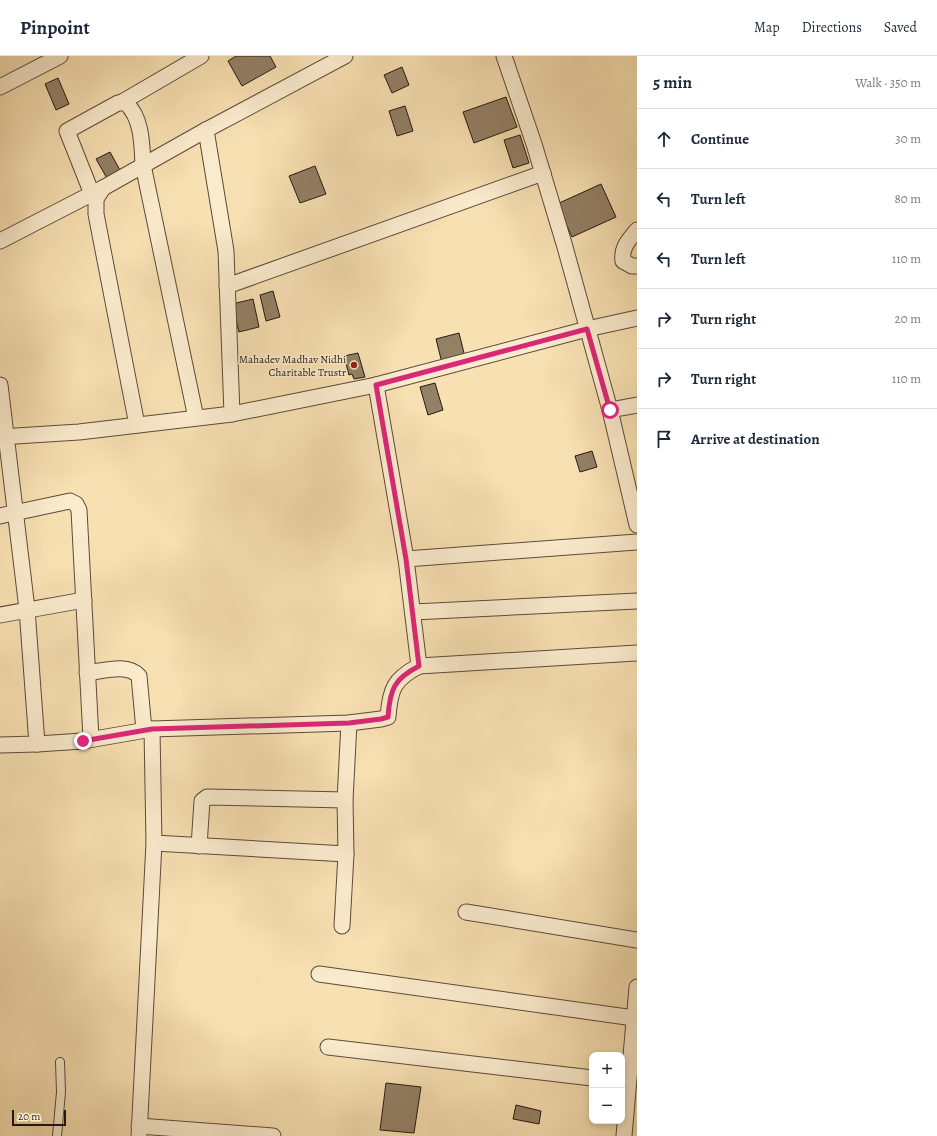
<!DOCTYPE html>
<meta charset="utf-8">
<style>
body{margin:0;font-family:Alegreya,serif;background:#f2f2f3;color:#1f2937}
.controls{position:absolute;right:12px;bottom:12px;display:grid;overflow:hidden;border-radius:8px;box-shadow:0 2px 6px #0003}
.controls button{width:36px;height:36px;display:grid;place-items:center;padding:0;border:0;border-bottom:1px solid #e0e1e3;background:#fff;color:#1f2937;font:20px sans-serif}
.scale{position:absolute;left:12px;bottom:10px;width:54px;box-sizing:border-box;padding-left:4px;border:2px solid #271812;border-top:0;font-size:11px;line-height:14px;white-space:nowrap;color:#271812;-webkit-text-stroke:3px #faebcd;paint-order:stroke}
.stop{position:absolute;width:12px;height:12px;margin:-9px;border:3px solid #db2777;border-radius:50%;background:#fff}
.stop.end{background:#db2777;border-color:#fff;box-shadow:0 1px 4px #0008}
.list{margin:0;padding:0;list-style:none}
h2{display:flex;justify-content:space-between;align-items:center;height:52px;margin:0;padding:0 16px;font-size:17px}
h2 small{font-size:13px;font-weight:400;color:#747a83}
.list li{display:grid;grid-template-columns:26px 1fr auto;gap:12px;align-items:center;box-sizing:border-box;height:60px;padding:0 16px;border-top:1px solid #e0e1e3}
.list b{display:block;font-size:15px;white-space:nowrap}
.list em{font-size:13px;font-style:normal;color:#747a83}
.icon{flex:none;width:22px;height:22px;fill:none;stroke:currentColor;stroke-width:2;stroke-linecap:round;stroke-linejoin:round}
.map{position:relative;flex:none;width:637px;height:1080px;overflow:hidden}
header{display:flex;align-items:center;gap:24px;box-sizing:border-box;height:56px;padding:0 20px;background:#fff;border-bottom:1px solid #e0e1e3}
header strong{font-size:19px}
nav{display:flex;gap:22px;margin-inline-start:auto;font-size:14px}
main{display:flex}
aside{flex:1;background:#fff}
.map>svg:first-child{display:block}
</style>
<header>
<strong>Pinpoint</strong>
<nav><a>Map</a><a>Directions</a><a>Saved</a></nav>
</header>
<main>
<div class="map">
<svg width="637" height="1080" viewBox="0 0 637 1080">
<rect width="100%" height="100%" fill="#f7e0b2"/>
<filter id="stains"><feTurbulence type="fractalNoise" baseFrequency=".005" numOctaves="4"/><feColorMatrix values="0 0 0 0 .2 0 0 0 0 .09 0 0 0 0 .02 0 0 0 .5 -.17"/></filter>
<radialGradient id="worn" r=".72"><stop offset=".6" stop-color="#630" stop-opacity="0"/><stop offset="1" stop-color="#630" stop-opacity=".3"/></radialGradient>
<g fill="#938065" stroke="#271812">
<path d="M 236,0 L 270,0 L 276,11 L 242,30 L 228,5 Z"/>
<path d="M 402,11 L 409,29 L 392,37 L 384,19 Z"/>
<path d="M 58,22 L 69,48 L 56,54 L 45,28 Z"/>
<path d="M 506,41 L 517,71 L 474,87 L 463,56 Z"/>
<path d="M 405,50 L 413,75 L 397,80 L 389,55 Z"/>
<path d="M 520,79 L 529,107 L 513,112 L 504,84 Z"/>
<path d="M 110,96 L 121,116 L 108,124 L 96,103 Z"/>
<path d="M 315,110 L 326,138 L 300,147 L 289,120 Z"/>
<path d="M 601,128 L 616,161 L 572,181 L 557,148 Z"/>
<path d="M 273,235 L 280,261 L 266,265 L 260,239 Z"/>
<path d="M 253,243 L 259,271 L 239,276 L 232,248 Z"/>
<path d="M 459,277 L 465,301 L 442,307 L 436,283 Z"/>
<path d="M 358,297 L 365,321 L 354,323 L 352,318 L 349,319 L 344,300 Z"/>
<path d="M 435,327 L 443,354 L 428,359 L 420,331 Z"/>
<path d="M 592,395 L 597,411 L 580,416 L 575,400 Z"/>
<path d="M 386,1027 L 421,1031 L 414,1077 L 380,1074 Z"/>
<path d="M 516,1049 L 541,1055 L 539,1068 L 513,1063 Z"/>
</g>
<g fill="none" stroke-linecap="round" stroke-linejoin="round">
<defs>
<path id="lane" d="M 57,1080 L 61,1036 L 60,1006"/>
<g id="street">
<path d="M 504,0 L 534,88 L 565,191 L 610,354 L 637,469"/>
<path d="M 0,31 L 60,0"/>
<path d="M 122,46 L 201,0"/>
<path d="M 206,74 L 226,195 L 232,358"/>
<path d="M 103,132 L 96,143 L 96,158 L 137,369"/>
<path d="M 92,138 L 67,75 L 118,47 L 126,47 C 142,62 142,88 143,109 L 196,362"/>
<path d="M 637,174 C 629,184 621,191 623,205 L 632,210 L 637,210"/>
<path d="M 0,185 L 103,132 L 206,74 L 345,0"/>
<path d="M 227,230 L 543,117"/>
<path d="M 0,329 L 27,553 L 37,688"/>
<path d="M 610,354 L 637,349"/>
<path d="M 0,381 L 79,376 L 232,358 L 376,329 L 587,273 L 637,262"/>
<path d="M 0,460 L 70,445 L 76,448 L 79,454 L 91,683"/>
<path d="M 406,503 L 637,486"/>
<path d="M 413,556 L 637,545"/>
<path d="M 0,559 L 84,544"/>
<path d="M 419,610 L 637,597"/>
<path d="M 87,617 C 104,615 127,607 139,620 L 144,674"/>
<path d="M 0,689 L 37,688 L 83,685 L 152,673 L 349,667 L 381,663 L 388,661 C 390,633 394,623 419,610 L 406,503 L 376,329"/>
<path d="M 154,787 L 346,798"/>
<path d="M 199,790 L 202,745 L 207,741 L 345,744"/>
<path d="M 466,856 L 637,884"/>
<path d="M 342,870 L 346,798 L 345,744 L 349,667"/>
<path d="M 319,918 L 634,962"/>
<path d="M 328,991 L 592,1022"/>
<path d="M 139,1070 L 273,1080"/>
<path d="M 139,1080 L 154,787 L 152,673"/>
<path d="M 624,1080 L 637,931"/>
</g>
</defs>
<use href="#lane" stroke="#5b4a3a" stroke-width="10"/>
<use href="#street" stroke="#5b4a3a" stroke-width="17"/>
<use href="#lane" stroke="#faebcd" stroke-width="8"/>
<use href="#street" stroke="#faebcd" stroke-width="15"/>
</g>
<g fill="none" stroke-linecap="round" stroke-linejoin="round">
<path stroke="#db2777" stroke-width="5" d="M 83,685 L 152,673 L 349,667 L 381,663 L 388,661 C 390,633 394,623 419,610 L 406,503 L 376,329 L 587,273 L 610,354"/>
</g>
<circle fill="#8f2418" stroke="#faebcd" stroke-width="1.5" cx="354" cy="309" r="4"/>
<g text-anchor="middle" dominant-baseline="central" stroke-width="3" stroke-linejoin="round" paint-order="stroke">
<g font-size="11" fill="#271812" stroke="#faebcd" text-anchor="end">
<text x="346" y="303">Mahadev Madhav Nidhi<tspan x="346" dy="13">Charitable Trustr</tspan></text>
</g>
</g>
<rect width="100%" height="100%" filter="url(#stains)"/>
<rect width="100%" height="100%" fill="url(#worn)"/>
</svg>
<div class="controls">
<button>+</button>
<button>−</button>
</div>
<div class="scale">20 m</div>
<div class="stop" style="left:610px;top:354px"></div>
<div class="stop end" style="left:83px;top:685px"></div>
</div>
<aside>
<h2>5 min<small>Walk · 350 m</small></h2>
<ul class="list">
<li><svg class="icon" aria-label="ahead" viewBox="0 0 24 24"><path d="M12 20V5M6 11l6-6 6 6"/></svg><div><b>Continue</b></div><em>30 m</em></li>
<li><svg class="icon" aria-label="left" viewBox="0 0 24 24"><path d="M17 20v-9H6M10 6l-5 5 5 5"/></svg><div><b>Turn left</b></div><em>80 m</em></li>
<li><svg class="icon" aria-label="left" viewBox="0 0 24 24"><path d="M17 20v-9H6M10 6l-5 5 5 5"/></svg><div><b>Turn left</b></div><em>110 m</em></li>
<li><svg class="icon" aria-label="right" viewBox="0 0 24 24"><path d="M7 20v-9h11M14 6l5 5-5 5"/></svg><div><b>Turn right</b></div><em>20 m</em></li>
<li><svg class="icon" aria-label="right" viewBox="0 0 24 24"><path d="M7 20v-9h11M14 6l5 5-5 5"/></svg><div><b>Turn right</b></div><em>110 m</em></li>
<li><svg class="icon" aria-label="arrive" viewBox="0 0 24 24"><path d="M6 21V4h12l-3 4 3 4H6"/></svg><div><b>Arrive at destination</b></div></li>
</ul>
</aside>
</main>
